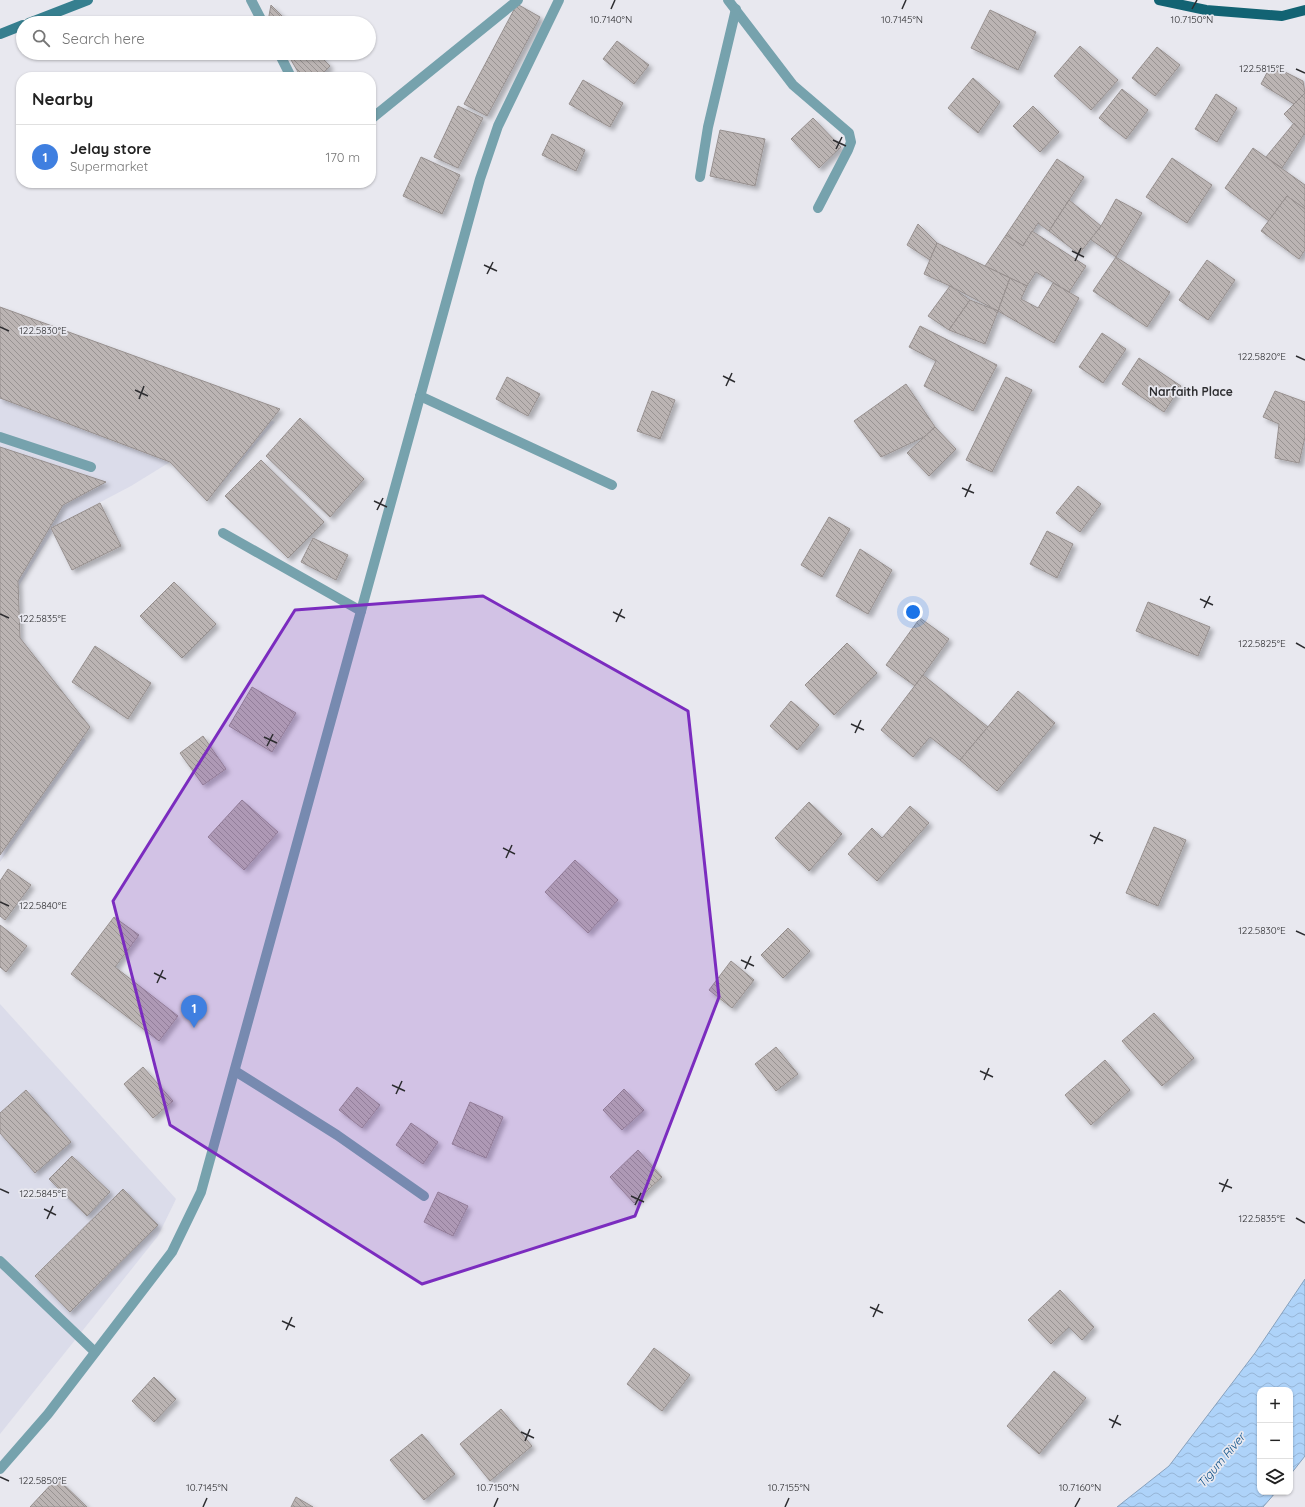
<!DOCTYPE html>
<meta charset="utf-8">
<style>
body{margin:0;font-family:Quicksand,sans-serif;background:#f6f6f6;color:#222}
.controls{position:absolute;right:12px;bottom:12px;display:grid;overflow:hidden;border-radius:8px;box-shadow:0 1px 3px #0004}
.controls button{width:36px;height:36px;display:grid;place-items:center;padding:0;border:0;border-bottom:1px solid #e0e0e0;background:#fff;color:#222;font:20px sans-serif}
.you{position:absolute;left:913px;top:612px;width:14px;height:14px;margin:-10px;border:3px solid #fff;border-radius:50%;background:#1a73e8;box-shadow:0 0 0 6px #1a73e833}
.badge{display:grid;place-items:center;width:26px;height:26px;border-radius:50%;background:#9c0855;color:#fff;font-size:13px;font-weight:700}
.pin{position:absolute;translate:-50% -33px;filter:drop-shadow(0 1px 2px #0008)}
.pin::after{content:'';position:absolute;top:21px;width:14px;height:12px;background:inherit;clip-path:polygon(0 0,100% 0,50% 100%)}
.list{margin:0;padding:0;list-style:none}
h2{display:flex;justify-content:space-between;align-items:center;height:52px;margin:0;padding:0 16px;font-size:17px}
h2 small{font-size:13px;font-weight:400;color:#767676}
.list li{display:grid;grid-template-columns:26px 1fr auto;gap:12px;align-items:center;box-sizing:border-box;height:64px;padding:0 16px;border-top:1px solid #e0e0e0}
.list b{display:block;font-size:15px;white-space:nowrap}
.list p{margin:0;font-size:13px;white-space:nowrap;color:#767676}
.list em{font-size:13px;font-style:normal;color:#767676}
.icon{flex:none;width:22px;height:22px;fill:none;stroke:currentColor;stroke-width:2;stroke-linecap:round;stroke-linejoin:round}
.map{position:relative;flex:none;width:1305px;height:1507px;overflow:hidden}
.search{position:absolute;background:#fff;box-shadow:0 1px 3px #0004;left:16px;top:16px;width:360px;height:44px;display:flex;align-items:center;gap:10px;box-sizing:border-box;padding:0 14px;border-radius:22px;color:#767676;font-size:15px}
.panel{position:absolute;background:#fff;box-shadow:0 1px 3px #0004;left:16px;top:72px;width:360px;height:116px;border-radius:16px}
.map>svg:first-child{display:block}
</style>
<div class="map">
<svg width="1305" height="1507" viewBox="0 0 1305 1507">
<defs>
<pattern id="water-waves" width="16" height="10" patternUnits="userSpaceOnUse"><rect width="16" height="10" fill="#aed3f9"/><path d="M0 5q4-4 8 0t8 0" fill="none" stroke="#96b5d6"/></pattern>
<pattern id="building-back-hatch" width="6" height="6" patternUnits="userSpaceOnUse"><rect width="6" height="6" fill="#bbb4b3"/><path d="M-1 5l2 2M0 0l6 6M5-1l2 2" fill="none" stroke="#989392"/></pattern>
<filter id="shadow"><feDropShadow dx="3.5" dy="3.5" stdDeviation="2" flood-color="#0004"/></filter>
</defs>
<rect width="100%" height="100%" fill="#e8e8ef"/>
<g fill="#dbdcea">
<path d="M 0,322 L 275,422 L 207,501 L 170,462 L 131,486 L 57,525 L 15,592 L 13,648 L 86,741 L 0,862 Z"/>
<path d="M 0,1004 L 176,1199 L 158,1236 L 0,1434 Z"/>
</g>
<path fill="url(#water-waves)" stroke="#87a1bd" d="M 1305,1279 L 1305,1456 L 1290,1475 L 1290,1390 L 1260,1390 L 1260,1492 L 1276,1492 L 1263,1507 L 1117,1507 L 1169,1466 L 1255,1353 Z"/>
<g fill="url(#building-back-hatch)" stroke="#97908f" filter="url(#shadow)">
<path d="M 517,4 L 540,17 L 487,116 L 464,104 Z"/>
<path d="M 271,5 L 289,23 L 270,23 L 268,21 Z"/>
<path d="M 990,10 L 1036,32 L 1018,70 L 971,48 Z"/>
<path d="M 617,41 L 649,65 L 634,84 L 603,59 Z"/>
<path d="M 1080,46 L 1118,80 L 1091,110 L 1054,76 Z"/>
<path d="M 1157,47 L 1180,65 L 1155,96 L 1132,78 Z"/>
<path d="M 287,53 L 317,53 L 330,66 L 319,77 L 301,77 Z"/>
<path d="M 1271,65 L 1303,81 L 1305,93 L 1294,104 L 1261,84 Z"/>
<path d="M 973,78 L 1000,102 L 978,133 L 948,108 Z"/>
<path d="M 583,80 L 623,103 L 610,127 L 569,104 Z"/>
<path d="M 1122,89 L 1148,110 L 1126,139 L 1099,118 Z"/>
<path d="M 1305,93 L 1305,135 L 1284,114 Z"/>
<path d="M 1216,94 L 1237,108 L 1217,142 L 1195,129 Z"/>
<path d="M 458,106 L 483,118 L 458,168 L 434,157 Z"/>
<path d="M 1033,106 L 1059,132 L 1040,152 L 1013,126 Z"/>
<path d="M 813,118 L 841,147 L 819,168 L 791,139 Z"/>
<path d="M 1294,123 L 1304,134 L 1282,168 L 1266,157 Z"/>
<path d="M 720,130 L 765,139 L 755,186 L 710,176 Z"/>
<path d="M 552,134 L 585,150 L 576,171 L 542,155 Z"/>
<path d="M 1253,148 L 1305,185 L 1305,209 L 1287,196 L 1269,221 L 1225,188 Z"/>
<path d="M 421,157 L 460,175 L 442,214 L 403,196 Z"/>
<path d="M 1172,158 L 1212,185 L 1187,223 L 1146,197 Z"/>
<path d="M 1057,159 L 1084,177 L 1049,231 L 1038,223 L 1023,246 L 1006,235 Z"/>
<path d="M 1287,196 L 1305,209 L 1305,250 L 1299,259 L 1261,231 Z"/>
<path d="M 1116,199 L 1142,213 L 1116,257 L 1090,239 L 1101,226 Z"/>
<path d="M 1069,200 L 1101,226 L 1079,254 L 1049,231 Z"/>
<path d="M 918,224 L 937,243 L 930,260 L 907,245 Z"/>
<path d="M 1032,231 L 1086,266 L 1069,292 L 1036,272 L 1027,286 L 985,266 L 1006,235 L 1023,246 Z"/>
<path d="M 937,243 L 1010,278 L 998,311 L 950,286 L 924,274 Z"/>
<path d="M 1116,257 L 1170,292 L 1147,327 L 1093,291 Z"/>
<path d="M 1207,260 L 1235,280 L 1208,320 L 1179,300 Z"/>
<path d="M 1010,278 L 1027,286 L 1021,299 L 1038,308 L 1053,283 L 1079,298 L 1054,343 L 998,311 Z"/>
<path d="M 950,286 L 970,300 L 949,330 L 928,316 Z"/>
<path d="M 970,300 L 998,311 L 985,344 L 949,330 Z"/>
<path d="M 0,307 L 280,409 L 207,501 L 170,462 L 0,398 Z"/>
<path d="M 920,326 L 997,365 L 973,411 L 924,386 L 936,361 L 909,347 Z"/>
<path d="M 1102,333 L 1126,349 L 1103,383 L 1079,367 Z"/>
<path d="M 1139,358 L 1181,386 L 1164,412 L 1122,384 Z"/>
<path d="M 507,377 L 540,394 L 528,416 L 496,399 Z"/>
<path d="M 1006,377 L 1032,390 L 992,472 L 966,460 Z"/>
<path d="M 906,384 L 935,427 L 924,437 L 881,457 L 854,421 Z"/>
<path d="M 652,391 L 675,400 L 660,439 L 637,431 Z"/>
<path d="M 1275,391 L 1305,402 L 1305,437 L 1299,463 L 1275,458 L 1279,424 L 1263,417 Z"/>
<path d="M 300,418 L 364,479 L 330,517 L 266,456 Z"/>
<path d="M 935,427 L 956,449 L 929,476 L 907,453 Z"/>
<path d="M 0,447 L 106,482 L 63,505 L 18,581 L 20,638 L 90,727 L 0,855 Z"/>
<path d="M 261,460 L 324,522 L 288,558 L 225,496 Z"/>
<path d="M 1078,486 L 1101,504 L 1080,532 L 1056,513 Z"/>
<path d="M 100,503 L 121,546 L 72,570 L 51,528 Z"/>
<path d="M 829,517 L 850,529 L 822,577 L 801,565 Z"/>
<path d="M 1047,531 L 1073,544 L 1057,578 L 1030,564 Z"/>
<path d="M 313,538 L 348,555 L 336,580 L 301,562 Z"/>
<path d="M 860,549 L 892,570 L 868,614 L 836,596 Z"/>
<path d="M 174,582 L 216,624 L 182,658 L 140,616 Z"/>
<path d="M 1148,602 L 1210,627 L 1198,656 L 1136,631 Z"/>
<path d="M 920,618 L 949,639 L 915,686 L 886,665 Z"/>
<path d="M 847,643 L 877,673 L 834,715 L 805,685 Z"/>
<path d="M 95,646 L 151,683 L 128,719 L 72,682 Z"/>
<path d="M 923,675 L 988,727 L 960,760 L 930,737 L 913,757 L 881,730 Z"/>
<path d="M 252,687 L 296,713 L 272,752 L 229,726 Z"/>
<path d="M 1018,691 L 1055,723 L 997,791 L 960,760 Z"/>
<path d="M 791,701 L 819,725 L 797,750 L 770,726 Z"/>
<path d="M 203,736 L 226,769 L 203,785 L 180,753 Z"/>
<path d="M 242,800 L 278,832 L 244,870 L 208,837 Z"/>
<path d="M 809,802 L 842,834 L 809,871 L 775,838 Z"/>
<path d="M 910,806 L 929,823 L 877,881 L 848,854 L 872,828 L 882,838 Z"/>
<path d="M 1154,827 L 1186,840 L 1158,906 L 1126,893 Z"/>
<path d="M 575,860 L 618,900 L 588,933 L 545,892 Z"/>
<path d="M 8,869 L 31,885 L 5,920 L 0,916 L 0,881 Z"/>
<path d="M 114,917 L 139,935 L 115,967 L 178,1016 L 159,1041 L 71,974 Z"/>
<path d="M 0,925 L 27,946 L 6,972 L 0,967 Z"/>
<path d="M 788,928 L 810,951 L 783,978 L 761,955 Z"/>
<path d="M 731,961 L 754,980 L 732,1008 L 709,990 Z"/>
<path d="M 1154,1013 L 1194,1058 L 1162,1086 L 1122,1041 Z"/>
<path d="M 776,1047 L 798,1074 L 776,1091 L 755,1064 Z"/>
<path d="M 1105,1060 L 1130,1090 L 1091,1125 L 1065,1095 Z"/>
<path d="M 143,1067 L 173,1101 L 153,1118 L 124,1084 Z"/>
<path d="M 357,1087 L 380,1105 L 362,1128 L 339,1110 Z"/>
<path d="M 624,1089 L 644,1110 L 622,1130 L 603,1110 Z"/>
<path d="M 26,1090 L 71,1142 L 35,1173 L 0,1133 L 0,1113 Z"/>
<path d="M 470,1102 L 503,1117 L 486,1158 L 452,1144 Z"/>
<path d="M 411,1123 L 438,1142 L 423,1164 L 396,1145 Z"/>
<path d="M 638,1150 L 662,1177 L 634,1203 L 610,1177 Z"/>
<path d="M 72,1156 L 110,1192 L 87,1216 L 49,1179 Z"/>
<path d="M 123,1189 L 158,1225 L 70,1312 L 35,1276 Z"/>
<path d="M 438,1192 L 468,1206 L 453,1236 L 424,1222 Z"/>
<path d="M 1060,1290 L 1094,1327 L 1082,1340 L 1069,1327 L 1051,1344 L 1028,1320 Z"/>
<path d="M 654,1348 L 690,1375 L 662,1411 L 627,1384 Z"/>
<path d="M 1054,1371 L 1086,1398 L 1039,1454 L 1007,1426 Z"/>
<path d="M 154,1377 L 176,1399 L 154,1422 L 132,1401 Z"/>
<path d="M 501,1409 L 532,1446 L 490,1481 L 460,1444 Z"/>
<path d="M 422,1434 L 455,1474 L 424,1500 L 390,1460 Z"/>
<path d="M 57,1478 L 87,1507 L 30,1507 Z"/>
<path d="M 296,1497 L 313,1507 L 291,1507 Z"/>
</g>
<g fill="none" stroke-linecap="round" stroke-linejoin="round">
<g stroke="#76a2ad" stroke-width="10">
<path d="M 251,0 L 263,23"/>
<path d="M 279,53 L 291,77"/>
<path d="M 371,119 L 518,0"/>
<path d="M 0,437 L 91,467"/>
<path d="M 0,1261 L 95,1352"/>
</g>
<g stroke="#76a2ad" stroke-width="10">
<path d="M 728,0 L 793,85 L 849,133 L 851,142 L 848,150 L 818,208"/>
<path d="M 700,177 L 708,127 L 736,9"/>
<path d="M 420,396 L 612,485"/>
<path d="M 223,533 L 361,611"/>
<path d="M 235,1071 L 337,1135 L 424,1196"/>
</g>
<path stroke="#76a2ad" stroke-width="10" d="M 0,1469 L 48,1414 L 172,1252 L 201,1192 L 480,179 L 498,126 L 559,0"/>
<g stroke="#367f8f" stroke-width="10">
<path d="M 29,23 L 88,0"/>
<path d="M 0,34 L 23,25"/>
</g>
<path stroke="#126373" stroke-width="10" d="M 1159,0 L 1206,10 L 1282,16 L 1305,10"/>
</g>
<path fill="#7b2cbf" fill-opacity="0.2" stroke="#7b2cbf" stroke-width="3" stroke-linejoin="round" d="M 483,596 L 688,711 L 719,997 L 635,1216 L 422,1284 L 170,1125 L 113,901 L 295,610 Z"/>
<path fill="none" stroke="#2d2d30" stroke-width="1.5" d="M 611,9 L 615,0M 902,9 L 906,0M 1192,9 L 1197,0M 1296,69 L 1305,73M 833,140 L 846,146M 836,149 L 842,137M 1072,251 L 1084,257M 1075,261 L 1081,248M 484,265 L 497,271M 487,274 L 493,262M 0,327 L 9,331M 1296,356 L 1305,360M 723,376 L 735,382M 726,386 L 732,373M 135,390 L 148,396M 139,399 L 144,386M 962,488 L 974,493M 965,497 L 971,484M 374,501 L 387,507M 377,510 L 383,498M 1200,599 L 1213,605M 1204,608 L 1210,596M 613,612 L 625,618M 0,614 L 9,618M 616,622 L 622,609M 1296,643 L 1305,648M 851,724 L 864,730M 855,733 L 861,720M 264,737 L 277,743M 267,746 L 273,734M 1090,835 L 1103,841M 1094,844 L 1100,832M 503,848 L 515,854M 506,858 L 512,845M 0,902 L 9,906M 1296,931 L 1305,935M 741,960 L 754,966M 745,969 L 751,956M 154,973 L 166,979M 157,983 L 163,970M 980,1071 L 993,1077M 984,1080 L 989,1068M 392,1085 L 405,1091M 396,1094 L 402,1081M 1219,1183 L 1232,1188M 0,1189 L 9,1193M 1222,1192 L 1228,1179M 631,1196 L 644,1202M 635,1205 L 641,1193M 44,1209 L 56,1215M 1296,1218 L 1305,1223M 47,1219 L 53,1206M 870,1307 L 883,1313M 873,1317 L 879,1304M 282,1321 L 295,1327M 286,1330 L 292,1317M 1109,1419 L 1121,1425M 1112,1428 L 1118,1415M 521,1432 L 534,1438M 525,1441 L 530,1429M 0,1477 L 9,1481M 203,1507 L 207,1498M 494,1507 L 498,1498M 785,1507 L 789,1498M 1075,1507 L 1080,1498"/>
<g text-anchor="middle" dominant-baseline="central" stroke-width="3.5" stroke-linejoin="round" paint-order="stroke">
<g font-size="12" font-weight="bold" fill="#2d2d30" stroke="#e8e8ef">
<text x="1191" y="391">Narfaith Place</text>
</g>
<g font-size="12" font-style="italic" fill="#084e87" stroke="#e8e8ef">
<text transform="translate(1221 1460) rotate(-50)">Tigum River</text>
</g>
</g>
<g font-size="10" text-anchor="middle" fill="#2d2d30" stroke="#e8e8ef" stroke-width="3.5" stroke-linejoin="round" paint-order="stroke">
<text x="611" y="23">10.7140°N</text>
<text x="902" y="23">10.7145°N</text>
<text x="1192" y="23">10.7150°N</text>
<text x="1262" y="72">122.5815°E</text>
<text x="43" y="334">122.5830°E</text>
<text x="1262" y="360">122.5820°E</text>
<text x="43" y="622">122.5835°E</text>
<text x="1262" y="647">122.5825°E</text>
<text x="43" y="909">122.5840°E</text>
<text x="1262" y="934">122.5830°E</text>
<text x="43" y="1197">122.5845°E</text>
<text x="1262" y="1222">122.5835°E</text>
<text x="43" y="1484">122.5850°E</text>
<text x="207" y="1491">10.7145°N</text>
<text x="498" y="1491">10.7150°N</text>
<text x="789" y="1491">10.7155°N</text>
<text x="1080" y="1491">10.7160°N</text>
</g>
</svg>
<div class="controls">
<button>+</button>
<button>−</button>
<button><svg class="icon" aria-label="layers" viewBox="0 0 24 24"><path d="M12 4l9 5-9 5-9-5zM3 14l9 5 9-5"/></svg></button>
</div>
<div class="you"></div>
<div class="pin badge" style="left:194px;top:1028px;background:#3f7fe0">1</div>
<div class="search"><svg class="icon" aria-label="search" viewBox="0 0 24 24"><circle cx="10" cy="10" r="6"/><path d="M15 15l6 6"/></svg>Search here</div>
<section class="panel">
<h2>Nearby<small></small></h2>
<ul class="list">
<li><span class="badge" style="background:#3f7fe0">1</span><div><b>Jelay store</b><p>Supermarket</p></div><em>170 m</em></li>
</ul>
</section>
</div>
